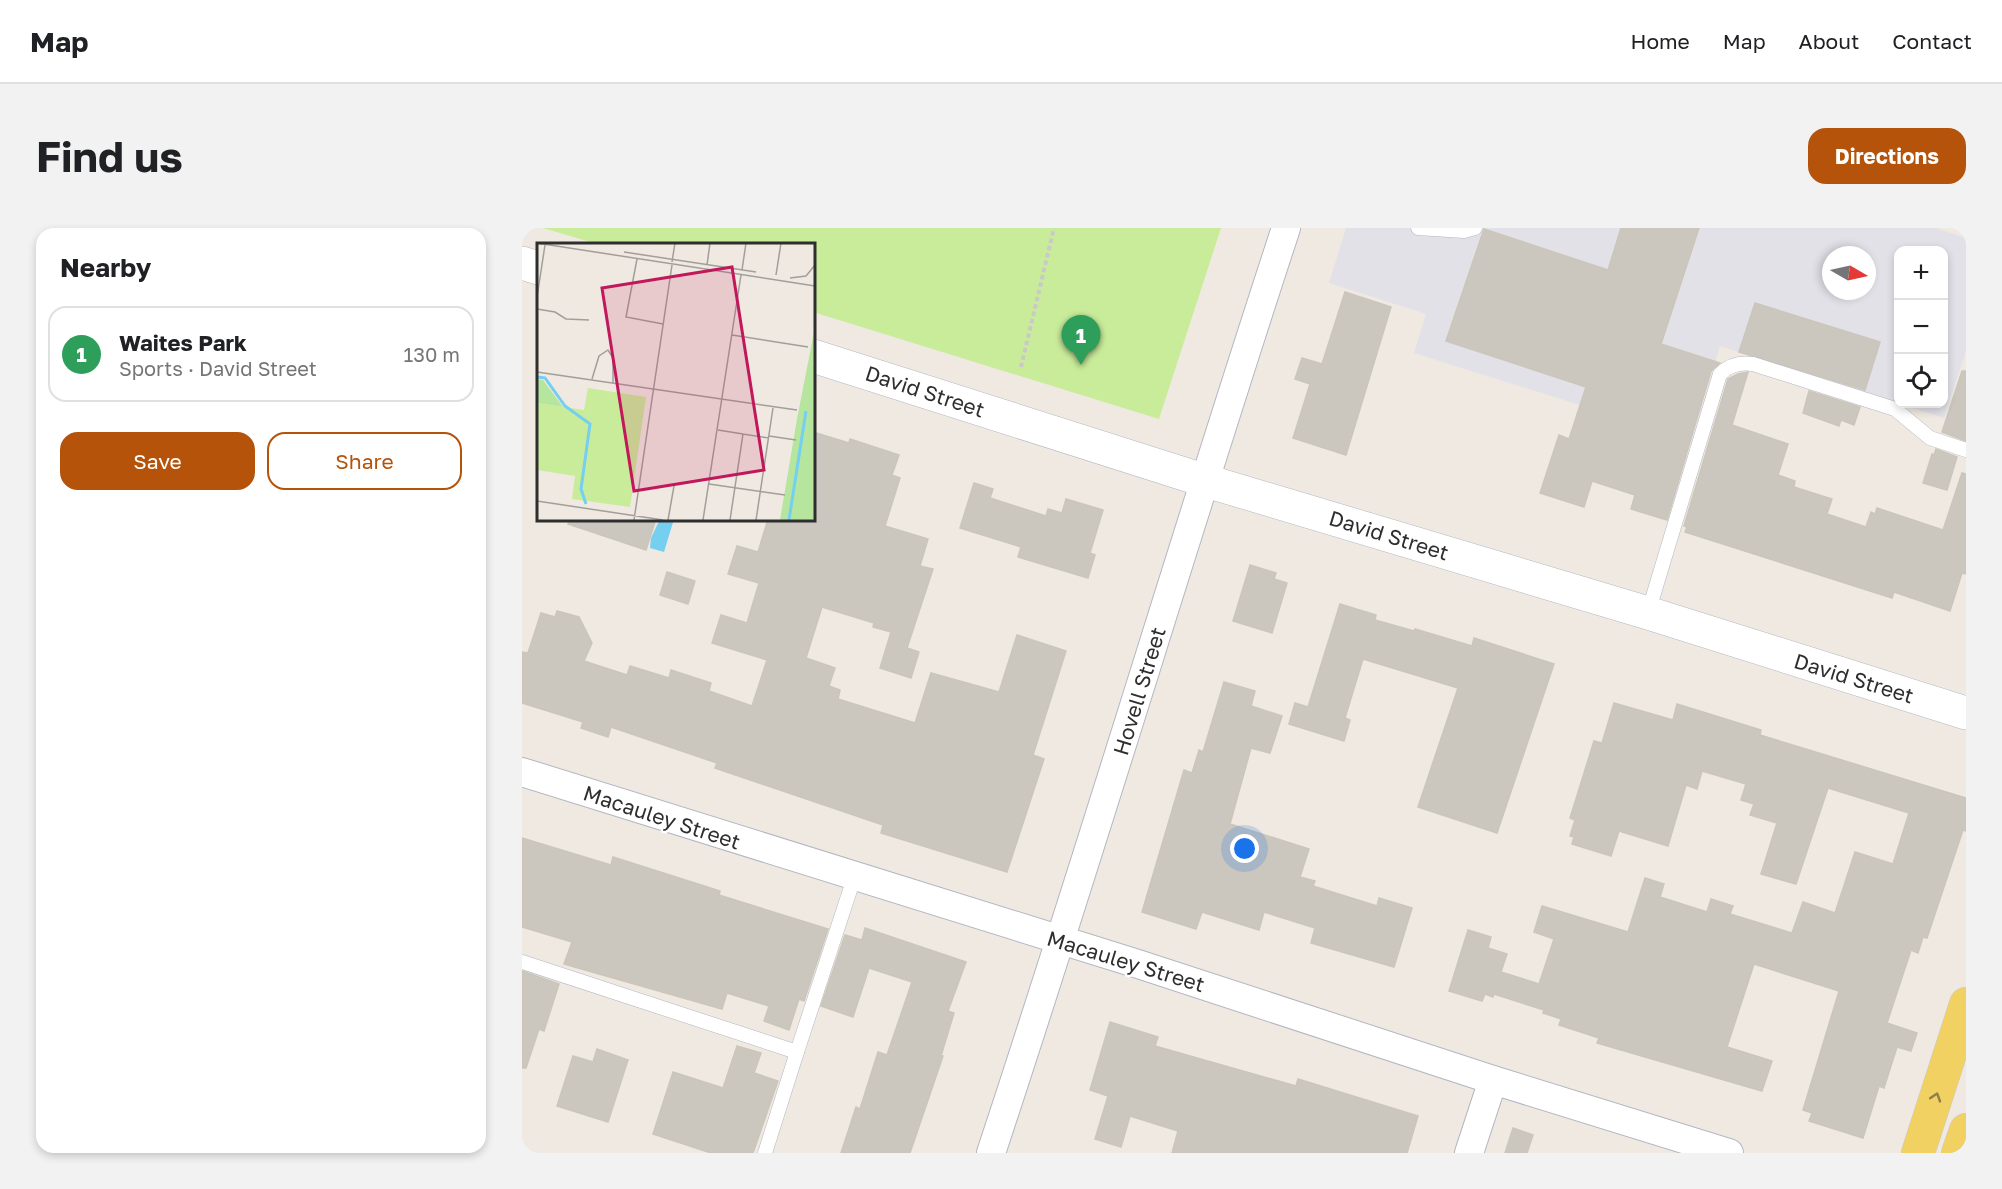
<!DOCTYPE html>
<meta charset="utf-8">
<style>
body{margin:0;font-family:"Golos Text",sans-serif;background:#f2f2f2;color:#202124}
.controls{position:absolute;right:18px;top:18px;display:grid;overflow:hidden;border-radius:12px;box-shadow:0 3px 9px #0003}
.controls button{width:54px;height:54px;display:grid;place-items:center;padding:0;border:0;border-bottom:2px solid #e0e0e0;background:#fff;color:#202124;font:30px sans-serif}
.compass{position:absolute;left:1300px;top:18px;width:54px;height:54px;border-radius:50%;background:#fff;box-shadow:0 3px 9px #0003;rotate:99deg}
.you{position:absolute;left:723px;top:621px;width:21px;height:21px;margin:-15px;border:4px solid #fff;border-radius:50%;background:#1a73e8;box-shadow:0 0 0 9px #1a73e833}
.badge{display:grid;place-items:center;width:39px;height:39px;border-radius:50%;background:#b45309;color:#fff;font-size:20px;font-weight:700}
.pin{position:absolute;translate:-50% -50px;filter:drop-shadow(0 2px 3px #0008)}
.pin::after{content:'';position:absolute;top:32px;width:21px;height:18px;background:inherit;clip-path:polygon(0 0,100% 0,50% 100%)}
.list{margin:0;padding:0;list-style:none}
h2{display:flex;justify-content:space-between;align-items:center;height:78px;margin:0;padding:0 24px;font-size:26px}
h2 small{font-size:20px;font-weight:400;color:#757577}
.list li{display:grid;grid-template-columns:39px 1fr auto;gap:18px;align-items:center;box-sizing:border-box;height:96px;margin:0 12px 12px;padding:0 12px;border:2px solid #e0e0e0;border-radius:18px}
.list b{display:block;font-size:22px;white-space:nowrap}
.list p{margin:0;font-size:20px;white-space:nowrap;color:#757577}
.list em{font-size:20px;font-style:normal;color:#757577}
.actions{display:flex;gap:12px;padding:18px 24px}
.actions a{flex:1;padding:14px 0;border:2px solid #b45309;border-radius:18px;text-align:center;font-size:21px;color:#b45309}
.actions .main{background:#b45309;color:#fff}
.icon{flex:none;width:33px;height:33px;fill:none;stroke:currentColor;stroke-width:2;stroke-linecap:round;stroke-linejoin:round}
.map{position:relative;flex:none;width:1444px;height:925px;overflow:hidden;border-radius:18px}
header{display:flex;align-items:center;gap:36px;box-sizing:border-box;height:84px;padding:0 30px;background:#fff;border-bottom:2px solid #e0e0e0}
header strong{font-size:28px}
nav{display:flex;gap:33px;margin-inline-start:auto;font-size:21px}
.intro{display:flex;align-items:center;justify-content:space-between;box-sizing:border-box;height:144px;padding:0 36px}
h1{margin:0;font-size:42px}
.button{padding:15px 27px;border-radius:18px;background:#b45309;color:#fff;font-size:21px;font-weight:700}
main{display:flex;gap:36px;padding:0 36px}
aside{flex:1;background:#fff;border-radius:18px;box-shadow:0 3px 9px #0003}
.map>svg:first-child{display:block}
</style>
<header>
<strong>Map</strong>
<nav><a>Home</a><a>Map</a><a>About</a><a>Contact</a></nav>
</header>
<div class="intro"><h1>Find us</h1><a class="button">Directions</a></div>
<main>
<aside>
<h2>Nearby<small></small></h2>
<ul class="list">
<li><span class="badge" style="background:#2e9e5b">1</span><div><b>Waites Park</b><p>Sports · David Street</p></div><em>130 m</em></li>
</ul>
<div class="actions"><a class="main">Save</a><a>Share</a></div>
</aside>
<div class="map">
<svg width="1444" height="925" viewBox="0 0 1444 925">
<rect width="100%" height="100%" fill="#efe9e1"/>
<path fill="#e3e1e8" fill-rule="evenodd" d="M 824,0 L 1414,0 L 1444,10 L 1444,123 L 1422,190 L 1378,176 L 1422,176 L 1422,22 L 1376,22 L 1376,175 L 1198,118 L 1169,212 L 892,125 L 904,86 L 807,55 ZM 1309,27 L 1345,27 L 1345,63 L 1309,63 Z"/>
<path fill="#c9ec9a" d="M 21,0 L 699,0 L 637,191 L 291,84 L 291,16 L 75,16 Z"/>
<path fill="#75cff0" d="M 138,291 L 152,291 L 142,324 L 128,320 L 129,310 Z"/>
<g fill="#cbc7bf" stroke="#cbc5ba" stroke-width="1.5">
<path d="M 1099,0 L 1177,0 L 1139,116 L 1198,135 L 1189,143 L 1145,292 L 1109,281 L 1113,267 L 1070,253 L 1062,279 L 1018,265 L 1037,207 L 1047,211 L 1064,159 L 924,113 L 962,1 L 1086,42 Z"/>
<path d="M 823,64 L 869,79 L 824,227 L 771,210 L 788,156 L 773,151 L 780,130 L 800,136 Z"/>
<path d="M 1233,75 L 1358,114 L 1343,162 L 1217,124 Z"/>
<path d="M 1440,143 L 1444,143 L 1444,213 L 1420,204 Z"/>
<path d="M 1226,144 L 1210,197 L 1266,216 L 1256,247 L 1273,253 L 1272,259 L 1310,271 L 1305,286 L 1344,299 L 1349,284 L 1353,286 L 1355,280 L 1421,302 L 1440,245 L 1444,246 L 1444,346 L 1440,345 L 1428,383 L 1372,364 L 1370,370 L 1163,304 L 1165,299 L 1162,298 L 1206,151 L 1216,146 Z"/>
<path d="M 1287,163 L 1338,179 L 1332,197 L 1319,192 L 1317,198 L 1281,185 Z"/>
<path d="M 291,204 L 327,215 L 328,211 L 377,227 L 370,247 L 378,250 L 363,298 L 406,311 L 398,338 L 411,341 L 385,420 L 397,424 L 389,450 L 358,440 L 369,404 L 351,399 L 352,395 L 300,379 L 284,430 L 313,440 L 307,458 L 318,462 L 316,471 L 393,495 L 409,445 L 477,464 L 495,407 L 544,423 L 511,527 L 522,531 L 485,644 L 359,605 L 361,597 L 193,540 L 195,535 L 89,499 L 86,509 L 59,500 L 61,494 L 0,475 L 0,424 L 6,425 L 19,385 L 33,389 L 35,383 L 57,389 L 70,415 L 62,433 L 105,447 L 108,438 L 147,450 L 149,442 L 189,455 L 187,463 L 230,478 L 245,432 L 190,415 L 199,387 L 225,395 L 237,355 L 206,346 L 215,318 L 236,324 L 246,291 L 291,291 Z"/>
<path d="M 1414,221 L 1435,229 L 1425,262 L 1401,255 L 1410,226 L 1412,227 Z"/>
<path d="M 452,255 L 471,261 L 468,270 L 524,288 L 526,281 L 540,285 L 544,271 L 581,282 L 568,325 L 573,327 L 566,350 L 496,329 L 499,319 L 438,300 Z"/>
<path d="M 47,291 L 134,291 L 124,322 L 46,296 Z"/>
<path d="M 728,337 L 754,345 L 752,351 L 765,355 L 750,405 L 711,393 Z"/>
<path d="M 145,344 L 173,353 L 166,376 L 138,367 Z"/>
<path d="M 818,376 L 854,387 L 853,392 L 892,403 L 893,401 L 950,418 L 952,410 L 1032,436 L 975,605 L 896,579 L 936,460 L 841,431 L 823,490 L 828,492 L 822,513 L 767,496 L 773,475 L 786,479 Z"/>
<path d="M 702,454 L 733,463 L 729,478 L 760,488 L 748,525 L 729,520 L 708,596 L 787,621 L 778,649 L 793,653 L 791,658 L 855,678 L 857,670 L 890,680 L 872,739 L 789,715 L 793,700 L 742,684 L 737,702 L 680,684 L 674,701 L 620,684 L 662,542 L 670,545 L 677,522 L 681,524 Z"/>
<path d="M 1092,475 L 1151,492 L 1155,476 L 1239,502 L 1238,507 L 1444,570 L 1444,603 L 1441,602 L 1405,710 L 1401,709 L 1396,725 L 1389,722 L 1365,795 L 1395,805 L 1389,823 L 1375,819 L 1362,860 L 1357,858 L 1341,910 L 1287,893 L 1290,885 L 1281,882 L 1317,763 L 1232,736 L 1205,819 L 1250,833 L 1240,863 L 1075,815 L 1077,810 L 1037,797 L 1039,791 L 1021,785 L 1022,782 L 972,766 L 971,769 L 963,766 L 960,773 L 927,763 L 946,702 L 969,709 L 966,720 L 985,726 L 979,744 L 1017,756 L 1032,711 L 1012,704 L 1020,678 L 1106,704 L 1123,650 L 1142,656 L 1138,669 L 1185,684 L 1189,671 L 1211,678 L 1208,686 L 1270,705 L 1281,674 L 1313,685 L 1333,624 L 1371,636 L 1387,585 L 1306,560 L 1274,656 L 1239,646 L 1255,595 L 1228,587 L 1232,576 L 1219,572 L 1224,556 L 1180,543 L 1175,561 L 1164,557 L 1146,618 L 1097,603 L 1089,628 L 1050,616 L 1052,609 L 1048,608 L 1053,592 L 1048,590 L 1072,513 L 1080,515 Z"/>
<path d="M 0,610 L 89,637 L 91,629 L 198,663 L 197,667 L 306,701 L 282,773 L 277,771 L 267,802 L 242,793 L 247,778 L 205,765 L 200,781 L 42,736 L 50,714 L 0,699 Z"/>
<path d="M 343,700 L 444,734 L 426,783 L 432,785 L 419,828 L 421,828 L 388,925 L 319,925 L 334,879 L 338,881 L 356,824 L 365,827 L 390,754 L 347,740 L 331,789 L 299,778 L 323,707 L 340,712 Z"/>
<path d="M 0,743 L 37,756 L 22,803 L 17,801 L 4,840 L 0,840 Z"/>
<path d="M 588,794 L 636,809 L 633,818 L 774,858 L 776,851 L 896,888 L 885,925 L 650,925 L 656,903 L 608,888 L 599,919 L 573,911 L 586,868 L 568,862 Z"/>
<path d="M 215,818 L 239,825 L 232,845 L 256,853 L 231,925 L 189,925 L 131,906 L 151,844 L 201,860 Z"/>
<path d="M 75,821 L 106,832 L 86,894 L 35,878 L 51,828 L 71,834 Z"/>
<path d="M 991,900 L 1011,907 L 1005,925 L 983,925 Z"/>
</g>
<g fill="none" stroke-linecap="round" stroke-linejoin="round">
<defs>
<g id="service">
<path d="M 896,0 L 942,3 L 953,0"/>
<path d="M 1126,385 L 1198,146 C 1207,137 1218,134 1231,136 L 1373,181 L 1408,210 L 1444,222"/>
<path d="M 0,734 L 275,824 L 243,925"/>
<path d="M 275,824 L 332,650"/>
</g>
<g id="minor">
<path d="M 0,544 L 616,736 L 971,852 L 1207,925"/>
<path d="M 469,925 C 571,618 663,307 764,0"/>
<path d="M 947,925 L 971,852"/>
</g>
<g id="tertiary">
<path d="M 0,35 L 16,40"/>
<path d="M 291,128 L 681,252 L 1126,385 L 1444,485"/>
</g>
<g id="primary">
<path d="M 1396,925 L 1444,776"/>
<path d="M 1436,925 L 1444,902"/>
</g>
</defs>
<use href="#service" stroke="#b4b7c1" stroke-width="15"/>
<use href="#minor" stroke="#b4b7c1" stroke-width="30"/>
<use href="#tertiary" stroke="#b4b7c1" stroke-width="34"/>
<use href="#primary" stroke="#c9c9c9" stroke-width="34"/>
<path stroke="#c9c9c9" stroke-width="4" stroke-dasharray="4.5 3" stroke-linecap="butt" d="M 499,139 L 532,0"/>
<use href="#service" stroke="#fff" stroke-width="14"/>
<use href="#minor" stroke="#fff" stroke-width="28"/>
<use href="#tertiary" stroke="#fff" stroke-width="33"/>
<use href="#primary" stroke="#f2d163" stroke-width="33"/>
</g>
<defs><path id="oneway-chevron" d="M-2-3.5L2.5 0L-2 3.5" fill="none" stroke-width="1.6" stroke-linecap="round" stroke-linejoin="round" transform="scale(1.5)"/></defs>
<use stroke="#908048" href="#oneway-chevron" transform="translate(1414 869) rotate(-72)"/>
<g text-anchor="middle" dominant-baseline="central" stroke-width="5" stroke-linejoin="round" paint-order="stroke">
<g font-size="21" fill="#2e2e2e" stroke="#fff">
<text transform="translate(403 163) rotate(18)">David Street</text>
<text transform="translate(867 307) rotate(17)">David Street</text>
<text transform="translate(1332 450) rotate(17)">David Street</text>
<text transform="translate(617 463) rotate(-73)">Hovell Street</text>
<text transform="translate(140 589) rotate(18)">Macauley Street</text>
<text transform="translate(604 733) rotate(17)">Macauley Street</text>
</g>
</g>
<g transform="translate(15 15)">
<rect width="278" height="278" fill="#efe9e1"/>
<path d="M 277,89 L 277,277 L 243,277 L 260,176 ZM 0,136 L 6,137 L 26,164 L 0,160 Z" fill="#b6e59e"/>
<path d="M 51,145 L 109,154 L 93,264 L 35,256 L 38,233 L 0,227 L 0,160 L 47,167 Z" fill="#c9ec9a"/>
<path fill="none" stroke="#75cff0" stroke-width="3" d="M 0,134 L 8,135 L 28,163 L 53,181 L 44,246 L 49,261M 252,277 L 269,168"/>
<path fill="none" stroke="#a29e99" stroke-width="1.5" d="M 0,0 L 278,43M 87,9 L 219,29M 100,16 L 89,74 L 126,81M 135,19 L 138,0M 170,22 L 173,0M 205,27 L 209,0M 239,32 L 244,0M 253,35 L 269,33 L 278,22M 0,54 L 8,2M 0,66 L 18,69 L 29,76 L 52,77M 195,92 L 271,104M 0,129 L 260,167M 55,136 L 62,113 L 71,107 L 76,115 L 76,140M 181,187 L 206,191M 232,193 L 259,197M 172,241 L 248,252M 0,258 L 126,277M 97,277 L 135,22M 131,277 L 137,243M 166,277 L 204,32M 193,277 L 206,191 L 232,195M 219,277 L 236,165"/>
<path fill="#c2185b" fill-opacity="0.15" stroke="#c2185b" stroke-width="3" d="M 195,24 L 227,227 L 97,248 L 65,45 Z"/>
<rect width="278" height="278" fill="none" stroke="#2e2e2e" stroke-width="3"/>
</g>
</svg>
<div class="controls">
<button>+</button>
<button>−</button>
<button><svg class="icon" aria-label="locate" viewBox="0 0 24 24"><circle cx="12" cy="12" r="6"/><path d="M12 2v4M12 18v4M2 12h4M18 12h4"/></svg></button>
</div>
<svg class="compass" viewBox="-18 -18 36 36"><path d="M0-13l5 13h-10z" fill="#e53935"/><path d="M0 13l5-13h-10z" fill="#757577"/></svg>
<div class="you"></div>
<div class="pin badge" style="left:559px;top:137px;background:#2e9e5b">1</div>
</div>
</main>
